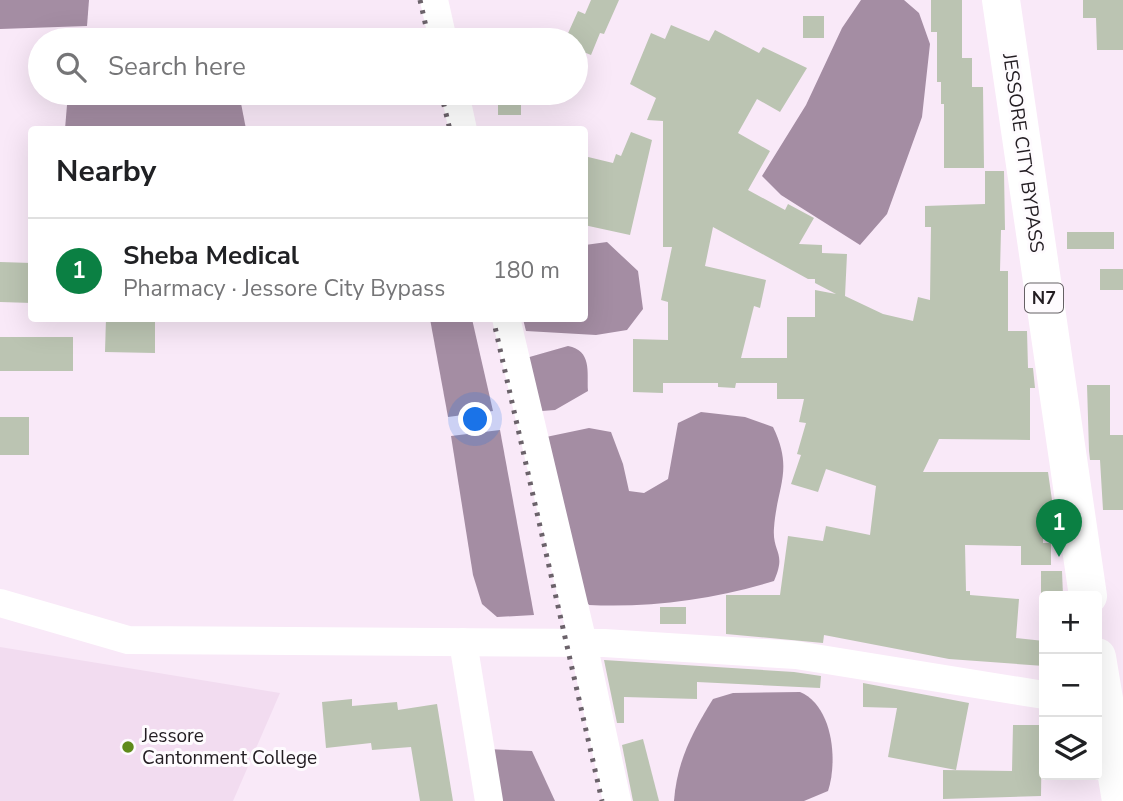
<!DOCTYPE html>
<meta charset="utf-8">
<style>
body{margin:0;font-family:"Nunito Sans",sans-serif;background:#f2f2f2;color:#202124}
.controls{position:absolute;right:21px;bottom:21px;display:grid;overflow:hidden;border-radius:7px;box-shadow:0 7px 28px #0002}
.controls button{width:63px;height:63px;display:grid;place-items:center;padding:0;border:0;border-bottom:2px solid #e0e0e0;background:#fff;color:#202124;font:35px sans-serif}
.you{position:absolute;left:476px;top:420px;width:24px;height:24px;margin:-18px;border:5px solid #fff;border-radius:50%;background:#1a73e8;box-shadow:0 0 0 10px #1a73e833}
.badge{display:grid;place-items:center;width:46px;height:46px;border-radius:50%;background:#0b8043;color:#fff;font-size:23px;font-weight:700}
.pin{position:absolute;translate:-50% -58px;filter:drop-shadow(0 2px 4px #0008)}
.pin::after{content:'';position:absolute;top:37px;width:24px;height:21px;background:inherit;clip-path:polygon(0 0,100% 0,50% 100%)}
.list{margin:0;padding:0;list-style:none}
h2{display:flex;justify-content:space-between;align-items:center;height:91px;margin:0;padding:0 28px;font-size:30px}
h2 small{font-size:23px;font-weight:400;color:#757577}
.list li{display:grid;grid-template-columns:46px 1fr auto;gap:21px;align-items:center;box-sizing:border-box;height:105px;padding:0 28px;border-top:2px solid #e0e0e0}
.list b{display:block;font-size:26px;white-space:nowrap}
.list p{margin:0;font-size:23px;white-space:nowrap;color:#757577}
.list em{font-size:23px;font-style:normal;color:#757577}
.icon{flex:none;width:38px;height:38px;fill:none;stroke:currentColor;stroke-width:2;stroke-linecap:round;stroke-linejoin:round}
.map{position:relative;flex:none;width:1123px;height:801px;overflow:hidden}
.search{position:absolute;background:#fff;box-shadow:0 7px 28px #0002;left:28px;top:28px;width:560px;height:77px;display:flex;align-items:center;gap:18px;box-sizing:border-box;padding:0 24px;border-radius:38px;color:#757577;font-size:26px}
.panel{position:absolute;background:#fff;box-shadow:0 7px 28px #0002;left:28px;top:126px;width:560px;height:196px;border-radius:7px}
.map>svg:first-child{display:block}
</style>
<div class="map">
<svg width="1123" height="801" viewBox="0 0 1123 801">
<rect width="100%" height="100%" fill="#f9e9f8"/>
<path fill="#f2dcf0" d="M 0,647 L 280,693 L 233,801 L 0,801 Z"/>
<g fill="#a48da3">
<path d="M 0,0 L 89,0 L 87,26 L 0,29 Z"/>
<path d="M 861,0 L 904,0 L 919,13 L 930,44 L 922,117 L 887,214 L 860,245 L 781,195 L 762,176 L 806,105 L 842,28 Z"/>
<path d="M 68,93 L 239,93 L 246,129 L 65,129 Z"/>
<path d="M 607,242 L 638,271 L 643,309 L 627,330 L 596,335 L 526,331 L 523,319 L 584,318 L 585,245 Z"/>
<path d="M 430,319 L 472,319 L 493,411 L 448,417 Z"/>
<path d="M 568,346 C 592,351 587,371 588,391 L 555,410 L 542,411 L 526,358 Z"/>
<path d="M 701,412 L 745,417 L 773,427 C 794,470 777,486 774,528 C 772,553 787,552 774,581 C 715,599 651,608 589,605 L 579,592 L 546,437 L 589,428 L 611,432 L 623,464 L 629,491 L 644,493 L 668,479 L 678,423 Z"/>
<path d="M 500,430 L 534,615 L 497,617 L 482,604 L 473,575 L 451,436 Z"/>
<path d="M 800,692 C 833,706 838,761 828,791 L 804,801 L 674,801 C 677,761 692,733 713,699 L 733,693 Z"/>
<path d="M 486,749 L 532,751 L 555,801 L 490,801 Z"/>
</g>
<g fill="#bbc4b2" fill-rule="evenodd">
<path d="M 591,0 L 619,0 L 604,34 L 600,33 L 591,55 L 576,49 L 576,40 L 565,40 L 578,11 L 585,14 Z"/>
<path d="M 931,0 L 962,0 L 962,58 L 972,58 L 972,87 L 983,87 L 984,168 L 944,168 L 944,104 L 941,104 L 941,82 L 937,82 L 937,32 L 931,32 Z"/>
<path d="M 1083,0 L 1123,0 L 1123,50 L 1097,50 L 1096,18 L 1083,18 Z"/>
<rect x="803" y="16" width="21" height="22"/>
<path d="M 671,25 L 709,41 L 715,30 L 759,53 L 763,47 L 807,68 L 780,112 L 757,99 L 738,133 L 770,151 L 748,190 L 785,210 L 788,204 L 814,218 L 799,244 L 822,245 L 822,253 L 847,254 L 845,296 L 883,314 L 913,321 L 918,297 L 930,300 L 931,227 L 925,227 L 925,206 L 985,204 L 985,171 L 1004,171 L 1005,230 L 1001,230 L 1000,271 L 1008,271 L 1008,331 L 1027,331 L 1028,368 L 1033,368 L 1035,388 L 1030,388 L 1030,440 L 939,439 L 923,472 L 1048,472 L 1053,507 L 1043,506 L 1043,543 L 1051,543 L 1051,565 L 1021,565 L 1021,546 L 965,545 L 966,591 L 970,591 L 970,595 L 1019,599 L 1016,638 L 1044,641 L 1044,666 L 949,659 L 824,635 L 823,643 L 726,634 L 726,595 L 780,595 L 788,536 L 823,541 L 826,526 L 870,535 L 876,486 L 826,469 L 818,492 L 791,484 L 801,455 L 797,454 L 806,423 L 799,422 L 804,399 L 777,399 L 777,383 L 736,383 L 735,388 L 718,387 L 718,383 L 663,383 L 663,393 L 633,392 L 633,339 L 668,340 L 668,302 L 661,300 L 672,247 L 663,247 L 663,121 L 647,120 L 656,98 L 630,84 L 651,33 L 665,39 ZM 713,227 L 808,279 L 815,279 L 815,283 L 836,294 L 815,290 L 815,317 L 787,317 L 787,358 L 741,358 L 754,306 L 760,308 L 766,280 L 705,266 Z"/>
<rect x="498" y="93" width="23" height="22"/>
<path d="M 631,132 L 652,140 L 630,235 L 584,225 L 584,156 L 613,163 L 616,154 L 621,156 Z"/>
<rect x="1067" y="232" width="47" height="17"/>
<path d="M 0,262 L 32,263 L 32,303 L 0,302 Z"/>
<rect x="1100" y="269" width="23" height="21"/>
<path d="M 106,318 L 155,319 L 155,353 L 105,352 Z"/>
<rect x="0" y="337" width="73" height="34"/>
<path d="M 1087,385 L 1110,385 L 1110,435 L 1123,435 L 1123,510 L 1103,510 L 1100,460 L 1090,460 L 1089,451 Z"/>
<rect x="0" y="417" width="29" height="38"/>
<path d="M 1041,571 L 1062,571 L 1063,596 L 1041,596 Z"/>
<rect x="660" y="607" width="26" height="17"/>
<path d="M 604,660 L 794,672 L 821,676 L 820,688 L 697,682 L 697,699 L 624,697 L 624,723 L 617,723 Z"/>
<path d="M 863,683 L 969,703 L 956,770 L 888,757 L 897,708 L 863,707 Z"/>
<path d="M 352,699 L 352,706 L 397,702 L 398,710 L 437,704 L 453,801 L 420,801 L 411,747 L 372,750 L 371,743 L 326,748 L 322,702 Z"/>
<path d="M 1013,725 L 1042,725 L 1041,796 L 943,799 L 943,770 L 1012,771 Z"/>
<path d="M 643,739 L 659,801 L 633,801 L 622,745 Z"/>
</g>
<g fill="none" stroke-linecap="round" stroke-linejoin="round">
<g stroke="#fff" stroke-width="28">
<path d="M 434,0 L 443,40"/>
<path d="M 455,93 L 463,130"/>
<path d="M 506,318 L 583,643 L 617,801"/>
<path d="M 0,603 L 128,640 L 604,643 L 796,655 L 1044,695"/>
<path d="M 463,642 L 489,801"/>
</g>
<g stroke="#fff" stroke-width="38">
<path d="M 1001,0 L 1088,596"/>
<path d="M 1097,657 L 1121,801"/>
</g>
<g stroke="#6b626a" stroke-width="5" stroke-dasharray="3.5 7" stroke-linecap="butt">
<path d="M 420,0 L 429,40"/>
<path d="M 441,93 L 450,130"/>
<path d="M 493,318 L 602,801"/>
</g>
</g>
<circle fill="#5f8b1b" stroke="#fefbfe" stroke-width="2.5" cx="128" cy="747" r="7"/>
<g text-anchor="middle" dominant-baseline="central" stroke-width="6" stroke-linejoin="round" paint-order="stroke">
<rect fill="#fefbfe" stroke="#656064" stroke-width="2" x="1025" y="283.5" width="38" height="29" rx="5"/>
<g font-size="18" font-weight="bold" fill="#231d22">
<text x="1044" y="298">N7</text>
</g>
<g font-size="19" fill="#231d22" stroke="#fefbfe">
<text transform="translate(1023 153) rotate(82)">JESSORE CITY BYPASS</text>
</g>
<g font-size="19" fill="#231d22" stroke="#fefbfe" text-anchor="start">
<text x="142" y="736">Jessore<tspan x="142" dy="22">Cantonment College</tspan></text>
</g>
</g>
</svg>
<div class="controls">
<button>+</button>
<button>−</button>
<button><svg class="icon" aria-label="layers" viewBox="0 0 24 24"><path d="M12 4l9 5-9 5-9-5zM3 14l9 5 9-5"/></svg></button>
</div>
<div class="you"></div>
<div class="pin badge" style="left:1059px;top:557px">1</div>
<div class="search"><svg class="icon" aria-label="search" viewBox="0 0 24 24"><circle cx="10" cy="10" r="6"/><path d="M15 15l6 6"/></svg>Search here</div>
<section class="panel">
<h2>Nearby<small></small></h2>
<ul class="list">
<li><span class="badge">1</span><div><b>Sheba Medical</b><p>Pharmacy · Jessore City Bypass</p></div><em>180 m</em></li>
</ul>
</section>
</div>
